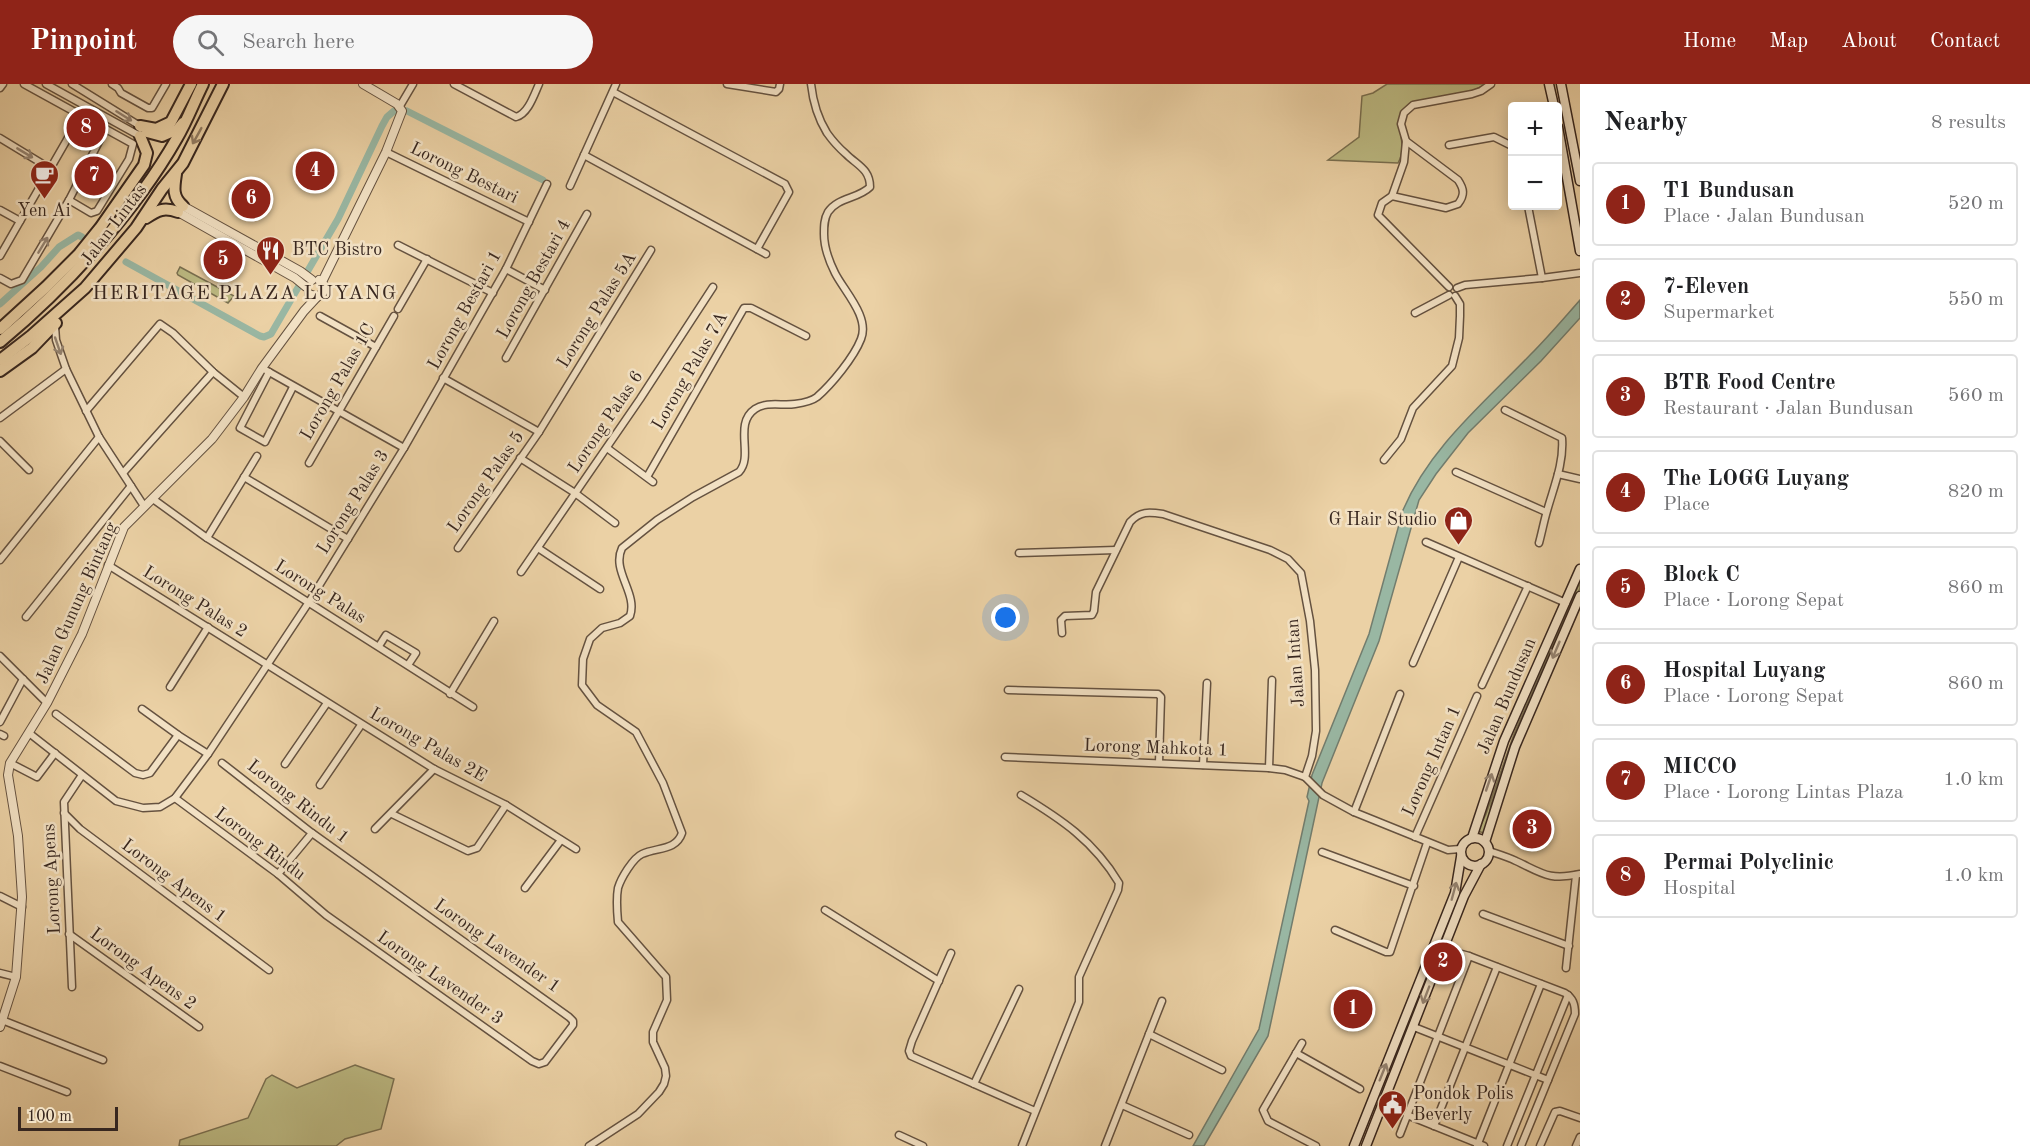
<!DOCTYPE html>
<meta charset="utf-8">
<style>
body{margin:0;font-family:"Old Standard TT",serif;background:#f6f6f6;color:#202124}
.controls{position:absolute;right:18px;top:18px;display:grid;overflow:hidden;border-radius:6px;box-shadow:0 3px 15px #0003}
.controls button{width:54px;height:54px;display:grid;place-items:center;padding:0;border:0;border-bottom:2px solid #e0e0e0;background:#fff;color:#202124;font:30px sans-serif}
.scale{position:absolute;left:18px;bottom:15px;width:100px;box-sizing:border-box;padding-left:6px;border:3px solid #38271f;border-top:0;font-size:16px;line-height:21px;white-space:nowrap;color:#38271f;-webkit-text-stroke:4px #f2e1c4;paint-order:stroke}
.you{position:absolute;left:1006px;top:534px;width:21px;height:21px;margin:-15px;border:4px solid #fff;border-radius:50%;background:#1a73e8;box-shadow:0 0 0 9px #1a73e833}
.badge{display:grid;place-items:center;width:39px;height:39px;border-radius:50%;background:#8f2418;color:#fff;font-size:20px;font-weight:700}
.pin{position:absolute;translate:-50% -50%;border:3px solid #fff;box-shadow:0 2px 6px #0006}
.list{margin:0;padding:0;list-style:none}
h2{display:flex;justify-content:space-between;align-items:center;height:78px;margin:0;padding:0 24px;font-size:26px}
h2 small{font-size:20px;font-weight:400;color:#757577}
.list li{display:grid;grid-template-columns:39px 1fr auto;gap:18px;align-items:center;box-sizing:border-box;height:84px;margin:0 12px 12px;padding:0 12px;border:2px solid #e0e0e0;border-radius:6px}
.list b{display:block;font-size:22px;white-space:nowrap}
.list p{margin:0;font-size:20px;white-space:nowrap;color:#757577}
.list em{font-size:20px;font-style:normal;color:#757577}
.icon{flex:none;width:33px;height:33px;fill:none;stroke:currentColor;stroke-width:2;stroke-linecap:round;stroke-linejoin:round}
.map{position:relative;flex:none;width:1580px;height:1062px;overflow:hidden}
header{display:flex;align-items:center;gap:36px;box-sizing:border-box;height:84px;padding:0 30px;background:#8f2418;color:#fff}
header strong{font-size:28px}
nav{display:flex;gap:33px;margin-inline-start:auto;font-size:21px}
.search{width:420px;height:54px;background:#f6f6f6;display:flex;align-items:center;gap:15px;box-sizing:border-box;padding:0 21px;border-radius:33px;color:#757577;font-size:22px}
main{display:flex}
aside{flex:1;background:#fff}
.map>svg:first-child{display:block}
</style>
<header>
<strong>Pinpoint</strong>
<div class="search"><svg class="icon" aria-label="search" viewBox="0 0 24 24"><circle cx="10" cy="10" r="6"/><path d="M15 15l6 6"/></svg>Search here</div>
<nav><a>Home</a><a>Map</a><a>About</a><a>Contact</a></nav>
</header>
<main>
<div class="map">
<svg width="1580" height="1062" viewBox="0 0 1580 1062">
<rect width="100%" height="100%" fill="#ebd1a5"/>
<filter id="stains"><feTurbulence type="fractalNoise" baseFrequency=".00333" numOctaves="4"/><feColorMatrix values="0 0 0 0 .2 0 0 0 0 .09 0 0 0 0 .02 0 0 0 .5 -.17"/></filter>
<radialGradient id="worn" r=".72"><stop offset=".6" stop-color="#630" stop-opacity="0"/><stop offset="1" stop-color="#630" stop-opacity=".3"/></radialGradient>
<g fill="#bcba83" stroke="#7a7051" stroke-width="1.5">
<path d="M 1387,0 L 1487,0 L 1472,7 L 1413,18 C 1386,36 1411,56 1398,79 L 1328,76 L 1359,53 L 1362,12 L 1373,9 Z"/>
<path d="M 180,183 L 234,212 L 228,219 L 178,191 L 177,189 Z"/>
<path d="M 1580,498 L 1580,504 L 1515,650 L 1491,721 L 1486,750 L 1478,747 L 1486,730 L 1514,650 Z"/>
<path d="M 355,981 L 394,995 L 381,1045 L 345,1055 L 336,1062 L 179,1062 L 180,1056 L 248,1034 L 266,995 L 272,991 L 297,1004 Z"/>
</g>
<path fill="#99b7a3" stroke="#727d6e" stroke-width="1.5" d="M 1580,216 L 1580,234 L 1541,277 L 1468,349 L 1436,390 L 1419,416 L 1379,557 L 1322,699 L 1268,952 L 1204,1062 L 1193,1062 L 1259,945 L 1309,717 L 1307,713 L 1312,691 L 1369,550 L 1403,426 C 1430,363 1484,319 1531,270 C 1548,253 1564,234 1580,216 Z"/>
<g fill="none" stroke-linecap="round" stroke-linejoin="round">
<g stroke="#99b7a3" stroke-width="7">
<path d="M 407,27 L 543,96"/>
<path d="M 126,178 L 260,252 L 264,253 L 271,250 L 338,135 L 382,42 L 387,33 L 394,27"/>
<path d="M 0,220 L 41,183 L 59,163 L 78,151 L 82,153"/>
</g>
<defs>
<g id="minor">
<path d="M 24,0 L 133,60 L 129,75 L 97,127 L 91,129 L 69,116"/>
<path d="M 46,0 L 140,52"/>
<path d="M 72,0 L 140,42"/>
<path d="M 112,0 L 118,4 L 121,9 L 148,24 L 152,24 L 166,0"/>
<path d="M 454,0 L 516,33 C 528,30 534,11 539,0"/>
<path d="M 727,0 L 776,8 L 779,5 L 780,0"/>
<path d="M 0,4 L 3,0"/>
<path d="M 613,8 L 785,100 L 789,108 L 757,165"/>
<path d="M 400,22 L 413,0"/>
<path d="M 0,54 L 51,85"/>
<path d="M 1449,61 L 1494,53 L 1512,62"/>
<path d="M 386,68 L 529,138"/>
<path d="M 584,71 L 766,170"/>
<path d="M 570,102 L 616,0"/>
<path d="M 1392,112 L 1446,124 L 1458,120 C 1465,111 1464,105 1458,96 L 1406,57"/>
<path d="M 1528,122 L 1542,194"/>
<path d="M 0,126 L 20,137"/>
<path d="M 398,161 L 493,209"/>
<path d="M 0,172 L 80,33"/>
<path d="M 506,185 L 545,206"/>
<path d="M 0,194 L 11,200 L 22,196 L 69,116 L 105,46"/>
<path d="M 1449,203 L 1378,131 L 1382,119 L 1392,112 L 1404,78 L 1406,57 L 1401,40 L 1404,29 L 1413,21 L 1472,10 L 1481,7 L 1491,0"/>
<path d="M 1457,204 L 1465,201 L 1542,194 L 1580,189"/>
<path d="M 398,225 L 427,175"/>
<path d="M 1415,229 L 1449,211"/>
<path d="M 320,232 L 376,263"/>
<path d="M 55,242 L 56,256 L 66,285 L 99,353 L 144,422"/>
<path d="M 506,274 L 587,130"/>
<path d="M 262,284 L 404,364"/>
<path d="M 269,288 L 240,344 L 265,358 L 293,303"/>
<path d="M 443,294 L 539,348"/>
<path d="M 1505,326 L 1562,354 C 1564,379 1554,402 1547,427 C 1544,437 1542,448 1539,459"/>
<path d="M 86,327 L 160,240 L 173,249 L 213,288 L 244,313"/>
<path d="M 0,334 L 66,285"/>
<path d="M 0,357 L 29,386"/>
<path d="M 607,364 L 653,398"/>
<path d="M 520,374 L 575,409 L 615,439"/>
<path d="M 1384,376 L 1401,355 L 1413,324 L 1452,282 L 1459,254 L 1460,232 L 1460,220 L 1455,212"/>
<path d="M 309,379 L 394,232"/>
<path d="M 1456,388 L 1546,428"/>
<path d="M 123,389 L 213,288"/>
<path d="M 1558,390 L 1580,395"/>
<path d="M 244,393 L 348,455"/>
<path d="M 647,393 L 744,224 L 751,224 L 806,252"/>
<path d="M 153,415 L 207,454 L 473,623"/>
<path d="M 207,454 L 257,372"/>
<path d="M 1426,458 L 1566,519"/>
<path d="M 458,464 L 539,348 L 651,166"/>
<path d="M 538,464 L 600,505"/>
<path d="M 1019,469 L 1116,466"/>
<path d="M 0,476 L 99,353"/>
<path d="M 108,481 L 434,685 L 506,721 L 576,765"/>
<path d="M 521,488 L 640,315 L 713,203"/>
<path d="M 26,533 L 131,402"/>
<path d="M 1062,549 L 1061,536 L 1065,532 L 1092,531 L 1094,527 L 1096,508 L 1130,438 C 1140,427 1149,428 1163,430 L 1270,466 L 1288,475 L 1301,489 L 1310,537 L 1315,586 L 1316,647 L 1312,672 L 1305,693 L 1323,711 L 1354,728 L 1448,766 L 1460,765"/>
<path d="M 379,562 L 386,551 L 416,569 L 408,581"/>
<path d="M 0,572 L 47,619"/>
<path d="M 1413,579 L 1459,473"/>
<path d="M 1482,601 L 1528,502"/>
<path d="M 170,603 L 208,543"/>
<path d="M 1008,606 L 1158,610 L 1161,613 L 1159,679"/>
<path d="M 450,610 L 494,537"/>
<path d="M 142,625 L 178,651 L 208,670"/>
<path d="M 56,630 L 135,689 L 143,691 L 150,689 L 178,651"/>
<path d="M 0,638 L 23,595"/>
<path d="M 29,649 L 116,717 L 143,724 L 160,723 L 175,714 L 208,670 L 309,518 L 404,364 L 506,185 L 547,100"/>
<path d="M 0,650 L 4,652"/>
<path d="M 1005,673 L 1269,684 L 1285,686 L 1305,693"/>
<path d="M 10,679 L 37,693 L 55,669"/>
<path d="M 285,680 L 327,619"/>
<path d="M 1203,681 L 1207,599"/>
<path d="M 1269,684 L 1272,596"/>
<path d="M 320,701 L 361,641"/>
<path d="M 1021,711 C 1061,735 1094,757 1119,799 L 1118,806 L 1079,893 L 1079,918 L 1022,1062"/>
<path d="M 175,714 L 278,790 L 326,831 L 532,977 L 539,980 L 545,978 L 573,941 L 573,937 L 569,933 L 312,749 L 222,679"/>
<path d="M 1354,728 L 1400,610"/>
<path d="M 64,729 L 80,745 L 269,886"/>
<path d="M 392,730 L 468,767 L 477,764 L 506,721"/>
<path d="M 375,745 L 434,685"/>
<path d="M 1415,753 L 1477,612"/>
<path d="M 1489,767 C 1498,770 1508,773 1516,777 C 1542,789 1549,797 1580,790"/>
<path d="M 1322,768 L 1414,802"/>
<path d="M 278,790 L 312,749"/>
<path d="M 525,804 L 561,756"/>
<path d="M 0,812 L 22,823"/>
<path d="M 825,826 L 939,897"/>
<path d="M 1483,830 L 1569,862"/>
<path d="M 1335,846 L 1386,868 L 1390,868 L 1427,759"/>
<path d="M 69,850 L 199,943"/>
<path d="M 1444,865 L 1469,872 L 1565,909 C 1573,914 1575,920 1575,930 L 1521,1062"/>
<path d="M 951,869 L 912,957 L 909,967 L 911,972 L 1035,1027"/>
<path d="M 1566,884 L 1576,791"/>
<path d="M 0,889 L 16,893"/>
<path d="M 72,903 L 64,718 L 82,691"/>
<path d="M 2,936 L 103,976"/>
<path d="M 1414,943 L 1548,996"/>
<path d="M 1149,950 L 1222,986"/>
<path d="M 1302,959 L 1263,1026 L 1268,1037 L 1316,1062"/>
<path d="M 1296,969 L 1360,1005"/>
<path d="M 0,982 L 67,1008"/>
<path d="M 974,1000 L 1019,905"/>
<path d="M 1122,1021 L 1189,1051"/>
<path d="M 1407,1031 L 1484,1062"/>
<path d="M 1434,1042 L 1497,883"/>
<path d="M 1400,1050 L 1469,872"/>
<path d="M 899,1051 L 923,1062"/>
<path d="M 589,1062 L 638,1030 L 659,1008 L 664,1000 L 666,992 L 665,984 L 653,958 L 653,948 L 667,916 L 666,893 L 618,838 C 617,827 616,815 618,804 C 621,794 633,774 642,770 C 657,763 676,767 682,749 L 663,699 L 636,648 L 597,621 L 582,601 L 583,575 L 590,555 L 602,544 L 620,539 L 630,532 C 638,509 611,487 622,464 L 657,436 L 693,413 L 739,388 C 754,372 733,340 755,325 C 767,317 782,322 795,320 C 802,319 812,317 817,313 C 832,300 854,273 861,255 C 870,233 844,207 835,189 C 829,177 824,164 824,150 C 824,142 824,135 828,128 C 838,113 858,115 870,103 C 870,85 857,81 846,70 C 839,64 832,56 827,49 C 817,33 813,18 811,0"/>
<path d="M 1105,1062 L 1162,917"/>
<path d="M 1477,1062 L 1541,900"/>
<path d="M 1507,1062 L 1568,911"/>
<path d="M 1540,1062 L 1555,1028 L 1560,1027 L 1580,1034"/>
<path d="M 1576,1062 L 1580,1053"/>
</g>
<g id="tertiary">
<path d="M 183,122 L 300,187 L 312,196"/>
<path d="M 178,128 L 295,194 L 306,203"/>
<path d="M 322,198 L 386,68 L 402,27 L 397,20 L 363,0"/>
<path d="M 309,210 L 317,213 L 323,209 L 324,201 L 319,196"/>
<path d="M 0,943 L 16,893 L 22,813 L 18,752 L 8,691 L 10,679 L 47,619 L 82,550 L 124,443 L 212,355 L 244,313 L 262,284 L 304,227 L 317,213"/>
</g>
<g id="secondary">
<path d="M 1549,0 L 1554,22"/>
<path d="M 1561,0 L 1580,97"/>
<path d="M 1558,43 L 1580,167"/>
<circle cx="1475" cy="768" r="14"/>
<path d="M 1472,754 L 1504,657 L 1580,485"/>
<path d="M 1485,758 L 1515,663 L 1580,512"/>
<path d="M 1354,1062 L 1455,809 L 1461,773"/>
<path d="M 1366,1062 L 1464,812 L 1481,780"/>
</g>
<g id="trunk">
<path d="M 140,42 L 156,45 L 171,38 L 191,0"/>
<path d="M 147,48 L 162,52 L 178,45 L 183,39"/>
<path d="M 176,90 C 174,103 172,113 183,122"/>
<path d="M 146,134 C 158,126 164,123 178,128"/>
<path d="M 0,245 L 46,203 L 79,170 L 100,144 L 144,81 L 147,69 L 140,52"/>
<path d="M 0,258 C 65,204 135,128 177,54 C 187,37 194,18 203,0"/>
<path d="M 0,276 L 31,252 L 85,204 L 136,144 L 162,105 L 183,79 L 223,0"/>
<path d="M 0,287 L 32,264 L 56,239"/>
</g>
</defs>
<use href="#minor" stroke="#655240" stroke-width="9"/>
<use href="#tertiary" stroke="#655240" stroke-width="10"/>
<use href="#secondary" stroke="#38271f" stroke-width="11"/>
<use href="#trunk" stroke="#38271f" stroke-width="14"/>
<use href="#minor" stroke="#f2e1c4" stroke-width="6"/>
<use href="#tertiary" stroke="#f2e1c4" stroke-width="8"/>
<use href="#secondary" stroke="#f2e1c4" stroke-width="8"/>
<use href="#trunk" stroke="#ebd1a5" stroke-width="10"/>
</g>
<defs><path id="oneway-shaft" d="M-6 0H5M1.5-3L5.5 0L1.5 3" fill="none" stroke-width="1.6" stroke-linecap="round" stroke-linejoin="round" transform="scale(1.5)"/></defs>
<g stroke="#958472">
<use href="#oneway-shaft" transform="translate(124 32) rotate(32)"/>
<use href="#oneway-shaft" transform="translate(25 69) rotate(31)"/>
<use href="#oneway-shaft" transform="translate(43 161) rotate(-59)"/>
<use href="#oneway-shaft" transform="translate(58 262) rotate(71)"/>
<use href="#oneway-shaft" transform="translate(1556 566) rotate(113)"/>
<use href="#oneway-shaft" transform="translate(1489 698) rotate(-71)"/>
<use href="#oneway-shaft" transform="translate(1454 807) rotate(-75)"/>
<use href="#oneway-shaft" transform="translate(1426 911) rotate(111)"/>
<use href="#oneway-shaft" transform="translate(1383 988) rotate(-68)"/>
</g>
<use stroke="#927c62" href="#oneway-shaft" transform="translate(197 52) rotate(119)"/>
<defs>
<symbol id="cafe-pin" viewBox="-11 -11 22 30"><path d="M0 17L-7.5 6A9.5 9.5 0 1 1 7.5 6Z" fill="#8f2418" stroke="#f2e1c4"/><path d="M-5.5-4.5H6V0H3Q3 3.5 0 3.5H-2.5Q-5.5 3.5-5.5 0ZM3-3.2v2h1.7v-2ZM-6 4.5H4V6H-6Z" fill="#fff"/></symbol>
<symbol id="restaurant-pin" viewBox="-11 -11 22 30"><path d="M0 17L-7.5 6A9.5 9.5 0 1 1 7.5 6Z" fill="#8f2418" stroke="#f2e1c4"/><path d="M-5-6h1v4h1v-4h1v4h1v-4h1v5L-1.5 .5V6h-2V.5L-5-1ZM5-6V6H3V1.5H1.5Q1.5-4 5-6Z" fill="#fff"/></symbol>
<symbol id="shop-pin" viewBox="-11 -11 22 30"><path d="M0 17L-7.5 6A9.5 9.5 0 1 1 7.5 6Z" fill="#8f2418" stroke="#f2e1c4"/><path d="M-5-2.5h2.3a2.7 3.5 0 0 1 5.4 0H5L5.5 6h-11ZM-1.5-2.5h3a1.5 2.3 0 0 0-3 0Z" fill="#fff"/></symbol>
<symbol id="civic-pin" viewBox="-11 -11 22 30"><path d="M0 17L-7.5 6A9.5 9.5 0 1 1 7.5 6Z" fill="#8f2418" stroke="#f2e1c4"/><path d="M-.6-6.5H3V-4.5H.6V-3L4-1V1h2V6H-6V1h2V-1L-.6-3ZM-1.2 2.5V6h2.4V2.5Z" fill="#fff"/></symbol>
</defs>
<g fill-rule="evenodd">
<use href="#cafe-pin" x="28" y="74" width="33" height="45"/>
<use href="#restaurant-pin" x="254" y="150" width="33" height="45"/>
<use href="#shop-pin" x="1442" y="420" width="33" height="45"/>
<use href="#civic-pin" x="1376" y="1004" width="33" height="45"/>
</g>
<g text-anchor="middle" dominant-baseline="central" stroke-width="5" stroke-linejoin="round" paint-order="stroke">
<g font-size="18" fill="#38271f" stroke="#f2e1c4">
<text transform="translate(464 89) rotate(26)">Lorong Bestari</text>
<text transform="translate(114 141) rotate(-53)">Jalan Lintas</text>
<text transform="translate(534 195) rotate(-61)">Lorong Bestari 4</text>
<text transform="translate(465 226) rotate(-61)">Lorong Bestari 1</text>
<text transform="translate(597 226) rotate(-58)">Lorong Palas 5A</text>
<text transform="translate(690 287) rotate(-60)">Lorong Palas 7A</text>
<text transform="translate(338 298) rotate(-60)">Lorong Palas 1C</text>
<text transform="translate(606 338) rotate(-56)">Lorong Palas 6</text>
<text transform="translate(486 398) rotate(-55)">Lorong Palas 5</text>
<text transform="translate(353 418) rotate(-58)">Lorong Palas 3</text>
<text transform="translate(320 508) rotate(32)">Lorong Palas</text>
<text transform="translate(195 518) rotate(32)">Lorong Palas 2</text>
<text transform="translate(77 519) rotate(-66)">Jalan Gunung Bintang</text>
<text transform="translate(1296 579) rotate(-94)">Jalan Intan</text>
<text transform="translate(1507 612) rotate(-67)">Jalan Bundusan</text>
<text transform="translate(428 661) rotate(30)">Lorong Palas 2E</text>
<text transform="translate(1156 664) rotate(2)">Lorong Mahkota 1</text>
<text transform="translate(1432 677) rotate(-66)">Lorong Intan 1</text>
<text transform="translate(298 718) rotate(38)">Lorong Rindu 1</text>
<text transform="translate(260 760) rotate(37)">Lorong Rindu</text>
<text transform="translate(52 795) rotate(-93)">Lorong Apens</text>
<text transform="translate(174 797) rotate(37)">Lorong Apens 1</text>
<text transform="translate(497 862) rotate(35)">Lorong Lavender 1</text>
<text transform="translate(143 885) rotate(36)">Lorong Apens 2</text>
<text transform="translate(440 894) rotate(35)">Lorong Lavender 3</text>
</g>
<g font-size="18" fill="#38271f" stroke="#f2e1c4" text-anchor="start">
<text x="44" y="127" text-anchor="middle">Yen Ai</text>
<text x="292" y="166">BTC Bistro</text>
<text x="1437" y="436" text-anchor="end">G Hair Studio</text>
<text x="1413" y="1010">Pondok Polis<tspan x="1413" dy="21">Beverly</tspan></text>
</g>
<g font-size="20" letter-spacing="1.5" fill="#38271f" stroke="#f2e1c4">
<text x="245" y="210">HERITAGE PLAZA LUYANG</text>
</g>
</g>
<rect width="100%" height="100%" filter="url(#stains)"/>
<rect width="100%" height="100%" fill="url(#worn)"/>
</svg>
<div class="controls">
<button>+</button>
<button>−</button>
</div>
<div class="scale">100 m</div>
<div class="you"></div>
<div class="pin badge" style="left:1353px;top:925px">1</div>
<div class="pin badge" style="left:1443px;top:878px">2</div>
<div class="pin badge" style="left:1532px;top:745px">3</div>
<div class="pin badge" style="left:315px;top:87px">4</div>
<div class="pin badge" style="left:223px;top:176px">5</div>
<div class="pin badge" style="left:251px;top:115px">6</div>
<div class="pin badge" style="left:94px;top:92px">7</div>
<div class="pin badge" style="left:86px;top:44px">8</div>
</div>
<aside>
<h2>Nearby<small>8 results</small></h2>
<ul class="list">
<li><span class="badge">1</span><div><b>T1 Bundusan</b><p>Place · Jalan Bundusan</p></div><em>520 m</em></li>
<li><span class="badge">2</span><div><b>7-Eleven</b><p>Supermarket</p></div><em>550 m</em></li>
<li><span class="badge">3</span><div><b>BTR Food Centre</b><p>Restaurant · Jalan Bundusan</p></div><em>560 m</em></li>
<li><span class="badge">4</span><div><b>The LOGG Luyang</b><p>Place</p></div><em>820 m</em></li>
<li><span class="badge">5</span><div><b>Block C</b><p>Place · Lorong Sepat</p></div><em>860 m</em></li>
<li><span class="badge">6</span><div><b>Hospital Luyang</b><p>Place · Lorong Sepat</p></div><em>860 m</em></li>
<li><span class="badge">7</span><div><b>MICCO</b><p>Place · Lorong Lintas Plaza</p></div><em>1.0 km</em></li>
<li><span class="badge">8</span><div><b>Permai Polyclinic</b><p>Hospital</p></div><em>1.0 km</em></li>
</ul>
</aside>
</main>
